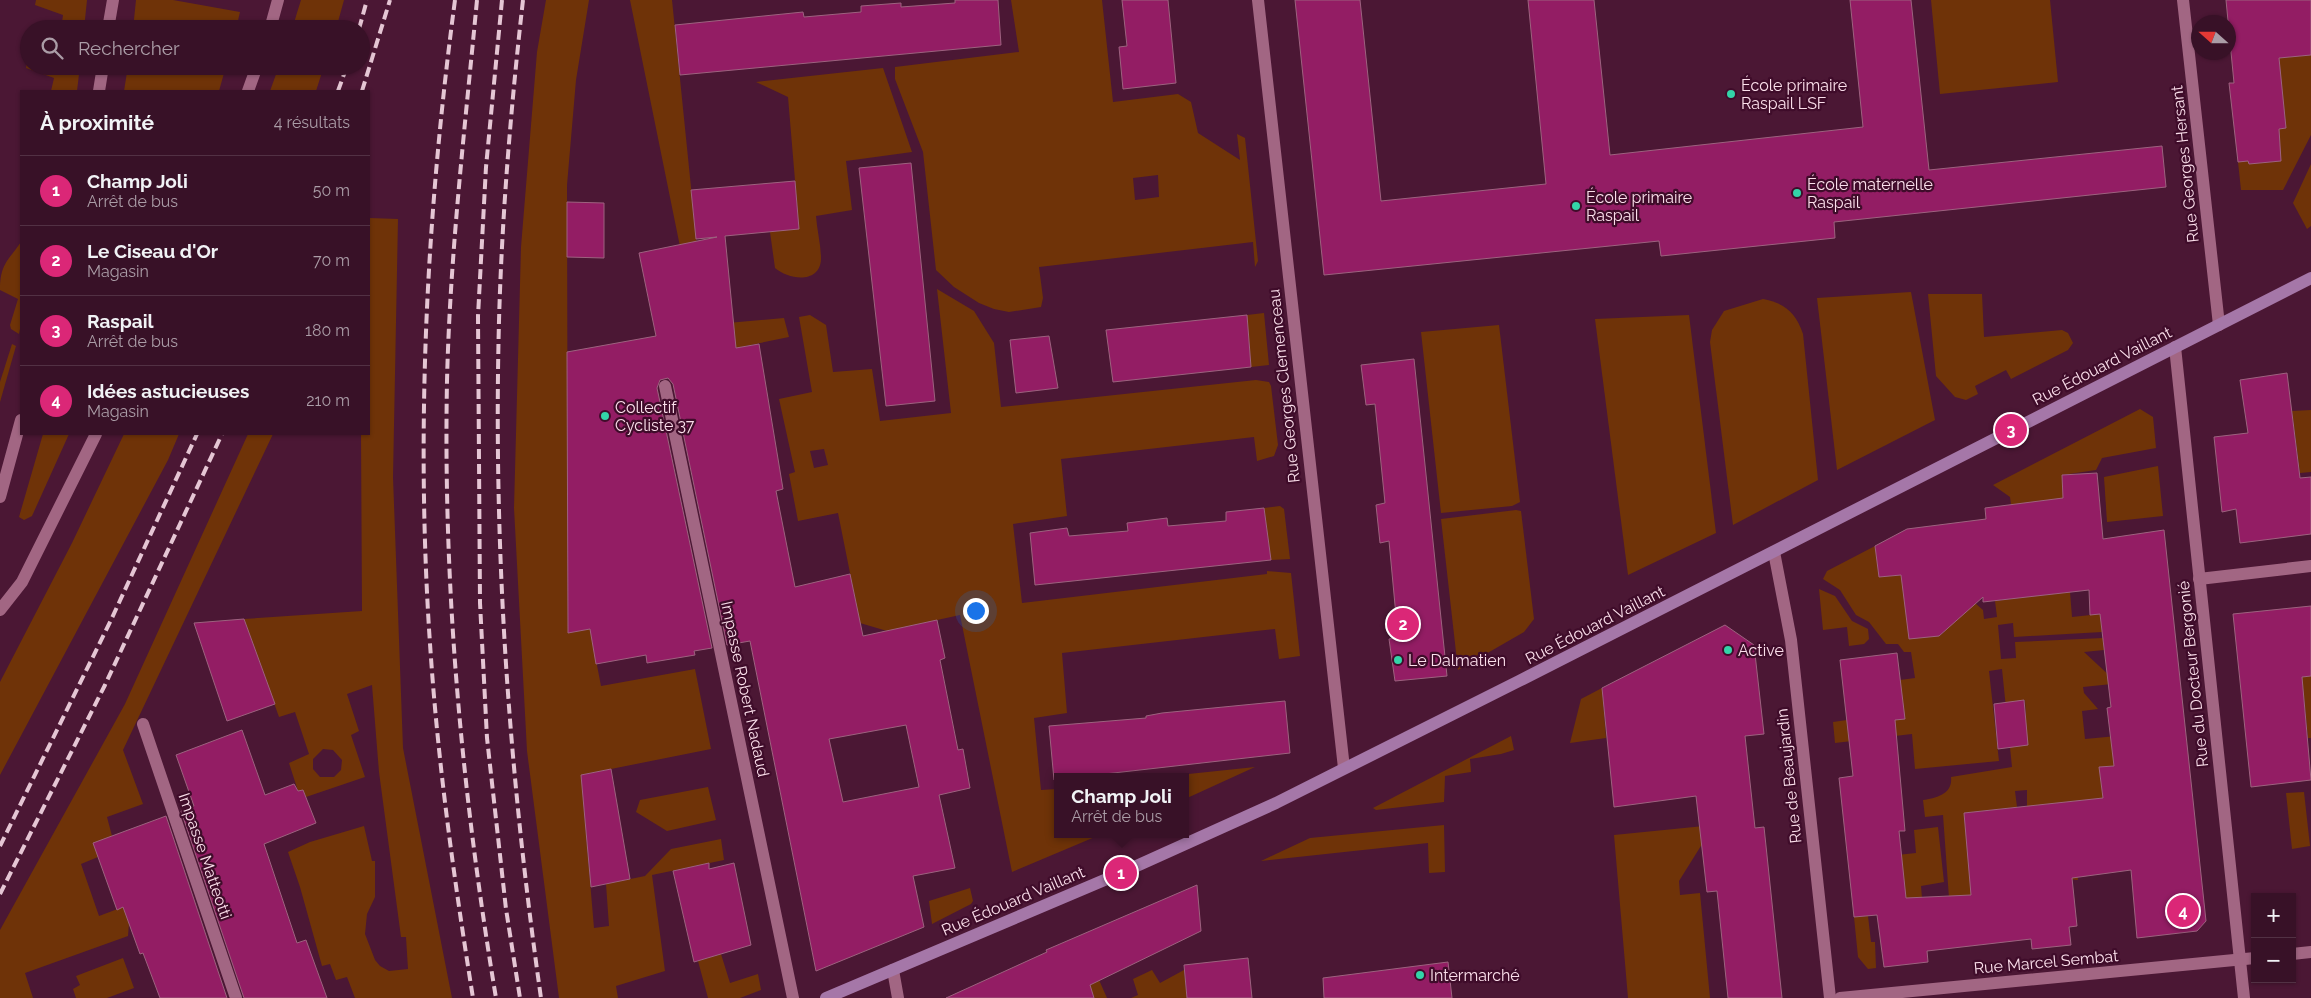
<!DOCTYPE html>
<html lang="fr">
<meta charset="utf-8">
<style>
body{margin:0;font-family:Raleway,sans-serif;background:#431f33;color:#f1f3f6}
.controls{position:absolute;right:15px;bottom:15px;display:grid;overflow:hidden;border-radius:0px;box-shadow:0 1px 4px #0004}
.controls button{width:45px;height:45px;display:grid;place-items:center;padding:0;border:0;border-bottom:1px solid #523144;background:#381127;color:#f1f3f6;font:25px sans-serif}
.compass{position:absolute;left:2191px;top:15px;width:45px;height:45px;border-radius:50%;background:#381127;box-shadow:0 1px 4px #0004;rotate:291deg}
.you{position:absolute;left:975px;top:610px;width:18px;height:18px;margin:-12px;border:4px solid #fff;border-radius:50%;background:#1a73e8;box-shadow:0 0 0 8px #1a73e833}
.badge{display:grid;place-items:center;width:32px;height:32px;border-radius:50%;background:#db2777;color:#fff;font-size:16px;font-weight:700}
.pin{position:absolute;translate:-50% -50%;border:2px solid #fff;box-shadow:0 1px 5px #0006}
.popup{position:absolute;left:1054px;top:773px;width:135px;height:65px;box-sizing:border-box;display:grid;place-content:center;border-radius:0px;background:#381127;filter:drop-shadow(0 1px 4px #0005);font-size:16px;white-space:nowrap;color:#ab9da7}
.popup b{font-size:19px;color:#f1f3f6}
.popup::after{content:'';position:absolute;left:50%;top:100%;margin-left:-10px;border:10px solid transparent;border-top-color:#381127}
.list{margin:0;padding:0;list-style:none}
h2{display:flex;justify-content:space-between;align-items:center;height:65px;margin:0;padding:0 20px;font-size:21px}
h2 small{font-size:16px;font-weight:400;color:#ab9da7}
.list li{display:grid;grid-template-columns:32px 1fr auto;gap:15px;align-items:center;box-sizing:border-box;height:70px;padding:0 20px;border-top:1px solid #523144}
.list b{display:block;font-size:19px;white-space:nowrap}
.list p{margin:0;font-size:16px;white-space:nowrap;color:#ab9da7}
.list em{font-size:16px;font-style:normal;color:#ab9da7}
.icon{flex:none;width:28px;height:28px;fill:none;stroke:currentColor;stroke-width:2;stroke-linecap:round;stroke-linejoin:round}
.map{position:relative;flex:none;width:2311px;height:998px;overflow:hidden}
.search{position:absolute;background:#381127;box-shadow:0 1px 4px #0004;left:20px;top:20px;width:350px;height:55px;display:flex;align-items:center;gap:12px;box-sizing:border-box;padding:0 18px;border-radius:28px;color:#ab9da7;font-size:19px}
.panel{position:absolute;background:#381127;box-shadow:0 1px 4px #0004;left:20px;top:90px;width:350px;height:345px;border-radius:0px}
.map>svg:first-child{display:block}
</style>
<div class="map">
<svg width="2311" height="998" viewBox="0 0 2311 998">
<rect width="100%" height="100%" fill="#4b1734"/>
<g fill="#6f3308" fill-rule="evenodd">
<path d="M 36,0 L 87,0 L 84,29 L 61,29 L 63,15 L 35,5 Z"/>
<path d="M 136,0 L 173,0 L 240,12 L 236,29 L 133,29 Z"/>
<path d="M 301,0 L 344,0 L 336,29 L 292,29 Z"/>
<path d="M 546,0 L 589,0 L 576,80 L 567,185 L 568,633 L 590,629 L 601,686 L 695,669 L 711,749 L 581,775 L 594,928 L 609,926 L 606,884 L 645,876 L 671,849 L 721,839 L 724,860 L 652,875 L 665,971 L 616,986 L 618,998 L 559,998 L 527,751 L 514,508 L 521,247 L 537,52 Z"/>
<path d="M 630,0 L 672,0 L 705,325 L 784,318 L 789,337 L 702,355 Z"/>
<path d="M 1011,0 L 1102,0 L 1113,102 L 1178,94 L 1191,102 L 1198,133 L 1240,160 L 1237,134 L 1245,138 L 1258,261 L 1255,267 L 1253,242 L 1039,267 L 1043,298 L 1041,307 L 1009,312 L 994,309 L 979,303 L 954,287 L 936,270 L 923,152 L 895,79 L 895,67 L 1019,52 ZM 1158,175 L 1159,197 L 1135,200 L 1133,178 Z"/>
<path d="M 1931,0 L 2050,0 L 2058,82 L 1940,94 Z"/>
<path d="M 29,53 L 29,66 L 80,66 L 77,91 L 51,91 L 54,78 L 26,68 Z"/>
<path d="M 2311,55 L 2311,135 L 2283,190 L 2241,190 L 2238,162 L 2248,161 L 2250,164 L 2281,161 L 2279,129 L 2286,128 L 2279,58 Z"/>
<path d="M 128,66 L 226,66 L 219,91 L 124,91 Z"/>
<path d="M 279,66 L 324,66 L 316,91 L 270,91 Z"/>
<path d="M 883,68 L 912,152 L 846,161 L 852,210 L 816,216 C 817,230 821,245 821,259 C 820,284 789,280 775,268 L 770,232 L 799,228 L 788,97 L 756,82 Z"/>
<path d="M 2311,164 L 2311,226 L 2307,229 L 2293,203 Z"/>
<path d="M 369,218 L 398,219 L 393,477 L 403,748 L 452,998 L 355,998 L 347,977 L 336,980 L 330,964 L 322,966 L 300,887 L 288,852 L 310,842 L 364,826 L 372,861 L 375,861 L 375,897 L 367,914 L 365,934 L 375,960 L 380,966 L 389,971 L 408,969 L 406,937 L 401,937 L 379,772 L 372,685 L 347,694 L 359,731 L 351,735 L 365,777 L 306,797 L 303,790 L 298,791 L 289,763 L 309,754 L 295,712 L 279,717 L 244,619 L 362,611 L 361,434 L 369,434 ZM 323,749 L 333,750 L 342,760 L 341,770 L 334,777 L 320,777 L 313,769 L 313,759 Z"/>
<path d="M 21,242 L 21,324 L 19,334 L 11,329 L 10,325 L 18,299 L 0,290 C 0,264 8,261 21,242 Z"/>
<path d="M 937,289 L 974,311 L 994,343 L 1001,407 L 1256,380 L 1269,382 L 1271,386 L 1278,445 L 1274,456 L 1257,461 L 1254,437 L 1061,459 L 1067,516 L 1013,524 L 1022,603 L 1267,574 L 1267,571 L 1291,573 L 1300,656 L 1279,659 L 1275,629 L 1062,653 L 1067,713 L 1034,718 L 1041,790 L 1057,789 L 1057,834 L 1102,834 L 1012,872 L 960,615 L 887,631 L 860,623 L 838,513 L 798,521 L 789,474 L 795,472 L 779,399 L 812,392 L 799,317 L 810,315 L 826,325 L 833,372 L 872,369 L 880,421 L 951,413 ZM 824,449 L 828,465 L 814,468 L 810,451 Z"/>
<path d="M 1911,292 L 1935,420 L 1837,470 L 1817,298 Z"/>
<path d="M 1928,294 L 1982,294 L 1984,337 L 2062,330 L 2068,333 L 2073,343 L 2068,350 L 2011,379 L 2006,370 L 1975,386 L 1978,394 L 1966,400 L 1955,397 L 1936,376 Z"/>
<path d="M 1763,299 C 1785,303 1796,313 1803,334 L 1818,480 L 1733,525 L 1710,342 L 1712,330 L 1724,311 Z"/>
<path d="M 1264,313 L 1269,365 L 1251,367 L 1247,315 Z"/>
<path d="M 1689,315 L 1716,533 L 1628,575 L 1595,319 Z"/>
<path d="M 1499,325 L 1520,502 L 1512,506 L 1441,513 L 1421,332 Z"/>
<path d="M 12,344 L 16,346 L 0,402 L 0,382 Z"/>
<path d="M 2140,409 L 2153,417 L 2156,448 L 2102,458 L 2096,470 L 2062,475 L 2069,536 L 2014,526 L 2010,497 L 1993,485 Z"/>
<path d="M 2311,410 L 2311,472 L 2300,473 L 2292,411 Z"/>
<path d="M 43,434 L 69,434 L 32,516 L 24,520 L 19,517 Z"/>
<path d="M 124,434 L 179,434 L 168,460 L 0,775 L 0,682 L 72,543 Z"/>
<path d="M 248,434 L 273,434 L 123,750 L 143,804 L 107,817 L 112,836 L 98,857 L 81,864 L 99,916 L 123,907 L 129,923 L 128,936 L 25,973 L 33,998 L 0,998 L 0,930 L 125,704 Z"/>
<path d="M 2158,466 L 2163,516 L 2107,522 L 2104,477 Z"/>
<path d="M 1280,506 L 1284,509 L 1290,559 L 1271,560 L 1264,508 Z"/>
<path d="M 1516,510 L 1521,511 L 1534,619 L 1524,632 L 1458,670 L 1441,519 Z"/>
<path d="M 1875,546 L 1879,577 L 1901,575 L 1923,634 L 1928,637 L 1939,636 L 1944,632 L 1967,596 L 1983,610 L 1984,619 L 1997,617 L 1995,601 L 2070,592 L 2072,617 L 2100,614 L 2102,632 L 2014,637 L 2013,623 L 1998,625 L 2001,659 L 2016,658 L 2015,642 L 2103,638 L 2104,650 L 2084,652 L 2112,678 L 2112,684 L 2083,687 L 2084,693 L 2098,709 L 2082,711 L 2085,739 L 2117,736 L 2132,765 L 2099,767 L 2103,798 L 2070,802 L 2078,880 L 2068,879 L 2027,806 L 2027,790 L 2015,791 L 2017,807 L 1964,813 L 1972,896 L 1949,898 L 1943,815 L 1925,817 L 1923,800 C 1936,798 1953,794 1951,777 L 2012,767 L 2002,669 L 1989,671 L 1999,761 L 1915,769 L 1912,734 L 1835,743 L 1833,722 L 1847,720 L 1900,680 L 1915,678 L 1911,652 L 1904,652 L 1898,644 L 1886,644 L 1869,622 L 1856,615 L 1840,590 L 1823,579 L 1827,571 ZM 2025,700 L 2026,716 L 2015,717 L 2013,702 Z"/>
<path d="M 1819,589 L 1835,596 L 1852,621 L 1868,629 L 1869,639 L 1864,644 L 1849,646 L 1847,627 L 1823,630 Z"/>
<path d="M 2311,676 L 2311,738 L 2308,738 L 2302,677 Z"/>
<path d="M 1602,688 L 1606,738 L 1570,743 L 1581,699 Z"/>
<path d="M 1511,736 L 1514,750 L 1501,754 L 1470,759 L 1471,772 L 1445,776 L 1444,802 L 1376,810 L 1373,808 Z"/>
<path d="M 1255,767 L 1185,799 L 1185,777 L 1179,777 L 1179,775 Z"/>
<path d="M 708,787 L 716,820 L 667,831 L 636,812 L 640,800 Z"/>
<path d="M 2304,792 L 2310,846 L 2292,849 L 2286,793 Z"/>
<path d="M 1444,825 L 1445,872 L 1429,873 L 1428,843 L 1261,861 L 1310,838 Z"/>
<path d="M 1714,825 L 1679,881 L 1680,895 L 1700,893 L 1710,998 L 1628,998 L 1614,835 Z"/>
<path d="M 1938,827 L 1944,882 L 1921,886 L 1922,898 L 1897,899 L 1878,857 L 1916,853 L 1914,830 Z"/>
<path d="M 970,888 L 973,901 L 971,904 L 932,924 L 929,901 Z"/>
<path d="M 1868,916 L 1871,942 L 1875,942 L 1876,968 L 1868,969 L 1858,957 L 1854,917 Z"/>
<path d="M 1080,937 L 1107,998 L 1094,998 L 1083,965 Z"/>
<path d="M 721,954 L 730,983 L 758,974 L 761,990 L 740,998 L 708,998 L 698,961 Z"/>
<path d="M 123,958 L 134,988 L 107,998 L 76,998 L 73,989 L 80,985 L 76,976 Z"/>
<path d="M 1152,970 L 1160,983 L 1184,970 L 1187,998 L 1131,998 L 1138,995 L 1133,979 Z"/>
</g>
<g fill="#931d64" stroke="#9d627f" fill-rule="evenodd">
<path d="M 955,0 L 998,0 L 1001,45 L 680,75 L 675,25 L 803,12 L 804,17 L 861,12 L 861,6 L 901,3 L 901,7 L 955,3 Z"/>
<path d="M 1122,0 L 1168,0 L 1176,83 L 1123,89 L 1119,47 L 1127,46 Z"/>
<path d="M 1295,0 L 1360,0 L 1381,201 L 1546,184 L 1528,0 L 1594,0 L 1610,155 L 1863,127 L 1850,0 L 1911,0 L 1929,170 L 2162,146 L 2166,187 L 1834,222 L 1835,238 L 1661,256 L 1659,241 L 1324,275 Z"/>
<path d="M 2226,0 L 2311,0 L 2311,55 L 2279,58 L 2286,128 L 2279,129 L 2281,161 L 2249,164 L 2248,161 L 2238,162 L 2229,83 L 2234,83 Z"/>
<path d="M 911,163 L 935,401 L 886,406 L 859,168 Z"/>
<path d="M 795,181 L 799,229 L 725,236 L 736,348 L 759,344 L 783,489 L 776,491 L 795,587 L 850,574 L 863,636 L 937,620 L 945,658 L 940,660 L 958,750 L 963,749 L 970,788 L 939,795 L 955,868 L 913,876 L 924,927 L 816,971 L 750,641 L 727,645 L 673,384 L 668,378 L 660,380 L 657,388 L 712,648 L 694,651 L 695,655 L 647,663 L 646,655 L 596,664 L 590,629 L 568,633 L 567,352 L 656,336 L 639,253 L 717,237 L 696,239 L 691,190 ZM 906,725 L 919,787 L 843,802 L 829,739 Z"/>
<path d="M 567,202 L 604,203 L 604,258 L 567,257 Z"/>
<path d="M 1247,315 L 1251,367 L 1113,382 L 1106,330 Z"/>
<path d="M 1049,336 L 1058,388 L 1016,393 L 1010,340 Z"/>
<path d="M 1414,359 L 1447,676 L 1395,681 L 1389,639 L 1398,637 L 1389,541 L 1380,543 L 1376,505 L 1385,503 L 1375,404 L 1366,405 L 1361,365 Z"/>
<path d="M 2287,373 L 2300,478 L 2311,477 L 2311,534 L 2240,543 L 2236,509 L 2222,512 L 2214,437 L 2248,433 L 2240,380 Z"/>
<path d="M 2097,473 L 2103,539 L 2164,530 L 2206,921 L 2197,931 L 2137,938 L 2131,870 L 2072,878 L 2077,926 L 2069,927 L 2071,945 L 2032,949 L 2031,939 L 1927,951 L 1928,962 L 1884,967 L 1877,915 L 1854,917 L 1839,778 L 1853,776 L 1840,660 L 1897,653 L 1905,719 L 1895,720 L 1905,831 L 1899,831 L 1906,898 L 1971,895 L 1964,813 L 2103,798 L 2099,767 L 2114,766 L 2107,708 L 2111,707 L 2100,614 L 2090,615 L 2089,590 L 1983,602 L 1983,597 L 1939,636 L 1909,639 L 1901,575 L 1879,577 L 1875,546 L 1907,529 L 1986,519 L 1985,508 L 2063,498 L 2062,475 Z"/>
<path d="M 1264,508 L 1271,560 L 1035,585 L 1030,533 L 1067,528 L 1069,536 L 1128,531 L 1127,523 L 1167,518 L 1168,526 L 1226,521 L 1226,512 Z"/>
<path d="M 2311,606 L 2311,676 L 2302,677 L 2311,780 L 2251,787 L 2233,614 Z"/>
<path d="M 244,619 L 275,704 L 227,721 L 194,623 Z"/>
<path d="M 1725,625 L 1754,645 L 1764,734 L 1745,736 L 1755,828 L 1764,827 L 1782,998 L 1728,998 L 1717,891 L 1707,892 L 1696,796 L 1614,807 L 1602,688 Z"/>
<path d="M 2024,700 L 2028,745 L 1998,749 L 1994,704 Z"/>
<path d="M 1285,701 L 1290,753 L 1078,777 L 1057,777 L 1057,779 L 1054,780 L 1049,726 L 1146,718 L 1146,716 L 1162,713 Z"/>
<path d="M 242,730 L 265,795 L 294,784 L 298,791 L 303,790 L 316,823 L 264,844 L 297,943 L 306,940 L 327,998 L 244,998 L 181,811 L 194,806 L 176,755 Z"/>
<path d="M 611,769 L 630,879 L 591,887 L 581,775 Z"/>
<path d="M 166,816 L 227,998 L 160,998 L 143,953 L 140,954 L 123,907 L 117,910 L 93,843 Z"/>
<path d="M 709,863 L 709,869 L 734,863 L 751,945 L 694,962 L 673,871 Z"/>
<path d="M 1197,885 L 1201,931 L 1090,985 L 1094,998 L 946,998 L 1047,952 L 1046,950 Z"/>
<path d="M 1248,958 L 1252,998 L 1187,998 L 1184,965 Z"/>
<path d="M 1448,962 L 1452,998 L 1324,998 L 1323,978 Z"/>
</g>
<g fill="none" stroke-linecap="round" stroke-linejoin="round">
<g stroke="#a26683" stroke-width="12">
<path d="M 1258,0 L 1344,768"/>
<path d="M 2183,0 L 2219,325"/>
<path d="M 108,29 L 113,0"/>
<path d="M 270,29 L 278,0"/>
<path d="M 99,91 L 103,66"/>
<path d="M 248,91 L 257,66"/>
<path d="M 2175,347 L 2244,998"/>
<path d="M 665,386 L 793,998"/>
<path d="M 0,497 L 21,420"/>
<path d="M 1774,552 L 1791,640 L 1830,998"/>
<path d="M 2199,579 L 2311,566"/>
<path d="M 0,610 L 22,582 L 96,434"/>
<path d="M 143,724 L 236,998"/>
<path d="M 2292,954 L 2311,952"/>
<path d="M 893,970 L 898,998"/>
<path d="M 1840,998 L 2255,958"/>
</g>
<path stroke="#a577a8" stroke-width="12" d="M 826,998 L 1121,873 L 1276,803 L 1519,681 L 2311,278"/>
<g stroke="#e5c6d4" stroke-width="4" stroke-dasharray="10 5" stroke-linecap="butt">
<path d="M 455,0 C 426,217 415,440 431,658 C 439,772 455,885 473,998"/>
<path d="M 477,0 C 465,127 450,254 447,381 C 443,589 462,794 496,998"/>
<path d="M 502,0 L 486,167 L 478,316 L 480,603 L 487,738 L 506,909 L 520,998"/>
<path d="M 523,0 C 511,106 502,214 499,321 C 493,547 509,774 541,998"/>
<path d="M 359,29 L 367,0"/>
<path d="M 338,91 L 347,66"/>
<path d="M 362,91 L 390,0"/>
<path d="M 0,846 L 111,620 L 197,434"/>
<path d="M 0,894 L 105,685 L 222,434"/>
</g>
</g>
<g fill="#33d4a8" stroke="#3f0c2a" stroke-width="2">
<circle cx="1731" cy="94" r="5"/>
<circle cx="1797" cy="193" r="5"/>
<circle cx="1576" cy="206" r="5"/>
<circle cx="605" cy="416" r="5"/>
<circle cx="1728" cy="650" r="5"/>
<circle cx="1398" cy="660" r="5"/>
<circle cx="1420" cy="975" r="5"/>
</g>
<g text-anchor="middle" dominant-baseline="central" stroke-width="4.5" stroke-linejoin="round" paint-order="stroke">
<g font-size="16" fill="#fbdfeb" stroke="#3f0c2a" text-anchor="start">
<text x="1741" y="85">École primaire<tspan x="1741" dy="18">Raspail LSF</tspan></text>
<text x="1807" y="184">École maternelle<tspan x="1807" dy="18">Raspail</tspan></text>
<text x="1586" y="197">École primaire<tspan x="1586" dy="18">Raspail</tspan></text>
<text x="615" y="407">Collectif<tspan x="615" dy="18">Cycliste 37</tspan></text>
<text x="1738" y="650">Active</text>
<text x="1408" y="660">Le Dalmatien</text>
<text x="1430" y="975">Intermarché</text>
</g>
<g font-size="16" fill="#fbdfeb" stroke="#3f0c2a">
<text transform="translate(2185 164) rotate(-96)">Rue Georges Hersant</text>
<text transform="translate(2102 366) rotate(-27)">Rue Édouard Vaillant</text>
<text transform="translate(1284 386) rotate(-96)">Rue Georges Clemenceau</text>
<text transform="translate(1595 625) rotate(-27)">Rue Édouard Vaillant</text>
<text transform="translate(2193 674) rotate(-96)">Rue du Docteur Bergonié</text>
<text transform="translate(745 689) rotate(78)">Impasse Robert Nadaud</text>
<text transform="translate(1789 776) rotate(-96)">Rue de Beaujardin</text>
<text transform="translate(205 856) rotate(71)">Impasse Matteotti</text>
<text transform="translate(1013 901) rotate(-23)">Rue Édouard Vaillant</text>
<text transform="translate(2046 962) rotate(-5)">Rue Marcel Sembat</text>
</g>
</g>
</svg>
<div class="controls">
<button>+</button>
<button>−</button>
</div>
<svg class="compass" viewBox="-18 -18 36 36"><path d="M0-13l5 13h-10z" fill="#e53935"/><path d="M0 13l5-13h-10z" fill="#ab9da7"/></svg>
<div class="you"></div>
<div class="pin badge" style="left:1121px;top:873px">1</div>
<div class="popup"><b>Champ Joli</b>Arrêt de bus</div>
<div class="pin badge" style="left:1403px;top:624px">2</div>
<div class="pin badge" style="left:2011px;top:430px">3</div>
<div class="pin badge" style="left:2183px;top:911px">4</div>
<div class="search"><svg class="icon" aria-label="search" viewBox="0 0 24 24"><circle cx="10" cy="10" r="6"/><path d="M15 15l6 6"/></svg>Rechercher</div>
<section class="panel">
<h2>À proximité<small>4 résultats</small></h2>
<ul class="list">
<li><span class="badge">1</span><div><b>Champ Joli</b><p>Arrêt de bus</p></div><em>50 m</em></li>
<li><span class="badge">2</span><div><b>Le Ciseau d'Or</b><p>Magasin</p></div><em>70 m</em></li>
<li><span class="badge">3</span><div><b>Raspail</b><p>Arrêt de bus</p></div><em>180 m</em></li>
<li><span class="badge">4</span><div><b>Idées astucieuses</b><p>Magasin</p></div><em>210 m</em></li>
</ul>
</section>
</div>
